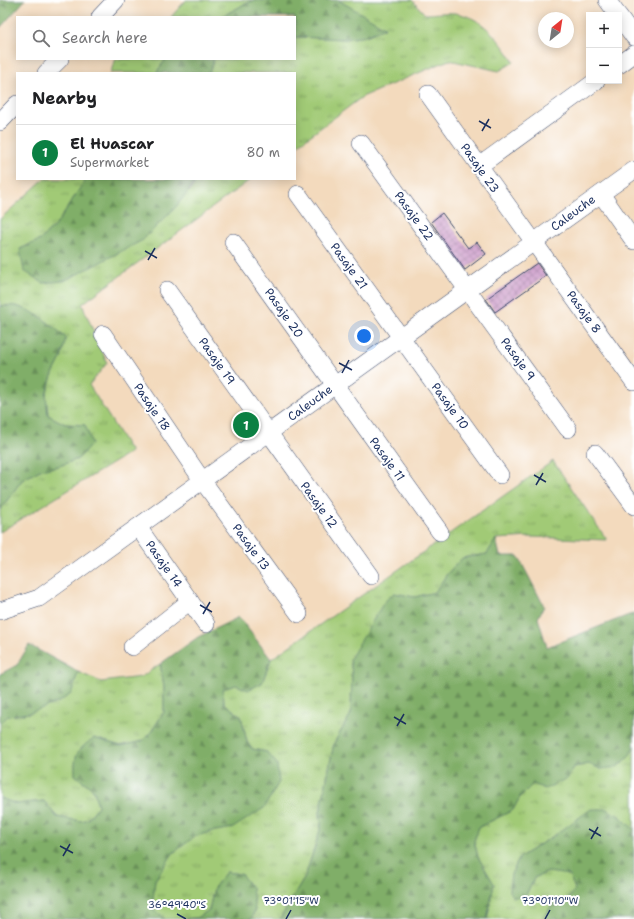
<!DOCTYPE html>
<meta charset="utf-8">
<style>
body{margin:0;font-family:"Shantell Sans",sans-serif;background:#f2f2f2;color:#202124}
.controls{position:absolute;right:12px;top:12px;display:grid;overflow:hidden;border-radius:0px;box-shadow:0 2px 10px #0003}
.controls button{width:36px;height:36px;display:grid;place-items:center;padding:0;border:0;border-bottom:1px solid #e0e0e0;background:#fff;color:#202124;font:20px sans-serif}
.compass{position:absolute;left:538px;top:12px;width:36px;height:36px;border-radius:50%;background:#fff;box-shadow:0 2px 10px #0003;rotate:30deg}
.you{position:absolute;left:364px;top:336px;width:14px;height:14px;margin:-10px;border:3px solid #fff;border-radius:50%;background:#1a73e8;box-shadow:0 0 0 6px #1a73e833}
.badge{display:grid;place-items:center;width:26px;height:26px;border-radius:50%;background:#0b8043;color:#fff;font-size:13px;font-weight:700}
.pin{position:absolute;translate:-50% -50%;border:2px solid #fff;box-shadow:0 1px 4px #0006}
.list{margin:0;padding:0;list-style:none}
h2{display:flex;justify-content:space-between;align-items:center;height:52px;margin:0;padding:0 16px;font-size:17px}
h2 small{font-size:13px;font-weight:400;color:#757577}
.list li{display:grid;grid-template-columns:26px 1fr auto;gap:12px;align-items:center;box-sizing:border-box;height:56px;padding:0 16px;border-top:1px solid #e0e0e0}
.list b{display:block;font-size:15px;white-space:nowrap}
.list p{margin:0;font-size:13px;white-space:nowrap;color:#757577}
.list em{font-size:13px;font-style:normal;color:#757577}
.icon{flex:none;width:22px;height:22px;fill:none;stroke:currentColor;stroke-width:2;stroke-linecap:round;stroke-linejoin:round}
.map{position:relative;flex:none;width:634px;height:919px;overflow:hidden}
.search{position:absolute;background:#fff;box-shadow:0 2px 10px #0003;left:16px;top:16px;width:280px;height:44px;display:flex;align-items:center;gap:10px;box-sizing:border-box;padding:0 14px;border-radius:0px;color:#757577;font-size:15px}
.panel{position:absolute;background:#fff;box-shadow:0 2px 10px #0003;left:16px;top:72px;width:280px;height:108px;border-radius:0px}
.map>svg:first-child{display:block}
</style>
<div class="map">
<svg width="634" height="919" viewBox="0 0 634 919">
<defs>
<pattern id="grass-tufts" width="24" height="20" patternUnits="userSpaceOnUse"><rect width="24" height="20" fill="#a1ca76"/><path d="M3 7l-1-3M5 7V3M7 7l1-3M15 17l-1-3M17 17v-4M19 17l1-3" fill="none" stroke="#82a464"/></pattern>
<pattern id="forest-firs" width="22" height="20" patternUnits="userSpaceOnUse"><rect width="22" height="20" fill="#80ae67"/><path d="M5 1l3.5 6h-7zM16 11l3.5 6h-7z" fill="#688e58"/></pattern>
<pattern id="building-cross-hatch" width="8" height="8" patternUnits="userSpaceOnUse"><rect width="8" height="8" fill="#d0a3cd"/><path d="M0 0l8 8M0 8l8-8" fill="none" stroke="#a885aa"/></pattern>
</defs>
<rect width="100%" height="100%" fill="#fff"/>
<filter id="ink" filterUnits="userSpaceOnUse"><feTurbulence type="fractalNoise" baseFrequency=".025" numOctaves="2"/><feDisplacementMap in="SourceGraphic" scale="8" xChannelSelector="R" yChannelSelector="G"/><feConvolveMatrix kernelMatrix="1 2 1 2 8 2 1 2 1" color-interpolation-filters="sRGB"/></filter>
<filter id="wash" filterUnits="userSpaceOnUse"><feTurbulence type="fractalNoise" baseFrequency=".012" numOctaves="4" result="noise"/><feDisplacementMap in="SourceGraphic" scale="16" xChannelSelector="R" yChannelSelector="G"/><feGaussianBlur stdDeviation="0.9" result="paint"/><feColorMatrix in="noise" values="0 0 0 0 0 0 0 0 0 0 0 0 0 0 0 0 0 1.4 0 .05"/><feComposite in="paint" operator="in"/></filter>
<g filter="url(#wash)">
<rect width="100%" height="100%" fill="#f3dabd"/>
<g fill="url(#grass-tufts)" stroke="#5e7c6a">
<path d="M 186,0 L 255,0 L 243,5 L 221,17 L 171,17 Z"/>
<path d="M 338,0 L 412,0 L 425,14 C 436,14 449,11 460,14 C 484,19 501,42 514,62 L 499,71 L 449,60 L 362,97 L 295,147 L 295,73 L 209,73 L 214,59 L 295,59 L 295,37 L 346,39 L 366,36 L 385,28 Z"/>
<path d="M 116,59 L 166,59 L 156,73 L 110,73 Z"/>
<path d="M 44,179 L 86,179 L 56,225 L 40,240 L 20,249 L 190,191 L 197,179 L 251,179 L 82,304 L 107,363 L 89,385 L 131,452 L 0,532 L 0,510 L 22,480 L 40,470 L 59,466 L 78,459 L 85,425 L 65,424 L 48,415 L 46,395 L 52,376 L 61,358 L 15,306 L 0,306 L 0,219 Z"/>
<path d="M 553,461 L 607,540 L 531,537 L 496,539 L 487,554 L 462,558 L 447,574 L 435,592 L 415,597 L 394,593 L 350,659 L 352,674 L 351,714 L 334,743 L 320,813 L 321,827 L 305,877 L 280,919 L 251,919 L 255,910 L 241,874 L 226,872 L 214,888 L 209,910 L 196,918 L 165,919 L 152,908 L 155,880 L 173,853 L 194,837 L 209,832 L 233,828 L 267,752 L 252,749 L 247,742 L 241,716 L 224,703 L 223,688 L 236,685 L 262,683 L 271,659 Z"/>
<path d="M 160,664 L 164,687 L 164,712 L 149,735 L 142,741 L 121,746 L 94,738 L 75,775 L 94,790 L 98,806 L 88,819 L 81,821 L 57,817 L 44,801 L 16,804 L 0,798 L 0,724 L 8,716 L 29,713 L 71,694 L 78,672 L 101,682 L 141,677 Z"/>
<path d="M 634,747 L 634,830 L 622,818 L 555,835 L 520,857 L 525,897 L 534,878 L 548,872 L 569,874 L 575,889 L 568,900 L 552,904 L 544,919 L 487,919 L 494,884 L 478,857 L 474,841 L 479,827 L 513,810 L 520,797 L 533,784 L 568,778 L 574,767 L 589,764 L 601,769 L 628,758 Z"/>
</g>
<g fill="url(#forest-firs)" stroke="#4e6e62">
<path d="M 0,0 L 25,0 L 0,28 Z"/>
<path d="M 255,0 L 338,0 L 385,27 L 366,36 L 346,39 L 295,37 L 295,17 L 221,17 L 243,5 Z"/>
<path d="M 166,59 L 214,59 L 209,73 L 156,73 Z"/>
<path d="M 86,179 L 197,179 L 176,207 L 143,240 L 64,281 L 43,283 L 24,271 L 20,249 L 40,240 L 56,225 Z"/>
<path d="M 0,306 C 5,306 11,305 16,306 C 36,311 51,324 66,338 L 61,358 L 52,376 L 46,395 L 48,415 L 65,424 L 85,425 L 92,444 L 78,459 L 59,466 L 40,470 L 22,480 L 0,510 Z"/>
<path d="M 496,539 L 500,556 L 518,556 L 544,606 L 538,618 L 547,647 L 634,613 L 634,747 L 628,758 L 617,767 L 601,769 L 589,764 L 574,767 L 568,778 L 545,789 L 533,784 L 520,797 L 513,810 L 479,827 L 474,841 L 478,857 L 494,884 L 487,919 L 280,919 L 305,877 L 321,827 L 320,813 L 334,743 L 351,714 L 352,674 L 350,659 L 384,602 L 394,593 L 415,597 L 435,592 L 447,574 L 462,558 L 487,554 Z"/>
<path d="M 239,617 L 271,659 L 262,683 L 248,690 L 236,685 L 223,689 L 224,703 L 241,716 L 247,742 L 252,749 L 267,752 L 277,764 L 279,782 L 264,808 L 233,828 L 209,832 L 194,837 L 173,853 L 155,880 L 152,908 L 165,919 L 0,919 L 0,798 L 16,804 L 44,801 L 57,817 L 81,821 L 88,819 L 98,806 L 94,790 L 75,775 C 74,754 77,750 94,738 L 121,746 L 142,741 L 149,735 L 164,712 L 164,687 L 160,664 L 198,637 Z"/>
<path d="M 29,645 L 78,672 L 71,694 L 59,702 L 29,713 L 8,716 L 0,724 L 0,674 L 17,665 Z"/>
<path d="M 591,809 L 607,809 L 622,818 L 634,830 L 634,919 L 544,919 L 552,904 L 568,900 L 575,889 L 569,875 L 548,872 L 534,878 L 525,897 L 513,897 L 509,889 L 511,874 L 520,857 L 555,835 Z"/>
<path d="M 226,872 L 241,874 L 252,888 L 255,910 L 251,919 L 186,919 L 196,918 L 209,910 L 214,888 Z"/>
</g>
<g id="blocks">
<g fill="url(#building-cross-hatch)">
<path d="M 442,213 L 468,248 L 477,242 L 486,254 L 465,270 L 431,222 Z"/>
<path d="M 537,263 L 546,276 L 495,312 L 486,299 Z"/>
</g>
</g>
</g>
<g filter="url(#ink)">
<use href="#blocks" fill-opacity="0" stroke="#3b496c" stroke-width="1"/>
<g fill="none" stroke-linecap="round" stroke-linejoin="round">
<defs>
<g id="minor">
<path d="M 607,0 L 618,15"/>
<path d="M 619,16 L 634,37"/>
<path d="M 100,17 L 116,0"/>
<path d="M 619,65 L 634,54"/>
<path d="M 46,73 L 60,59"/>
<path d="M 428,94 L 634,382"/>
<path d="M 0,122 L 17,104"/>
<path d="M 361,143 L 568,429"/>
<path d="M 479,166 L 596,81"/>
<path d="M 298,194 L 500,475"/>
<path d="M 601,194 L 634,241"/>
<path d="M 233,242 L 440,532"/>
<path d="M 167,290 L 371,576"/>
<path d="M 103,334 L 202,480 L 299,614"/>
<path d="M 595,453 L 634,506"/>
<path d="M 138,527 L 206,624"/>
<path d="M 0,611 L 39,598 L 634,170"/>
<path d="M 132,647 L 190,601"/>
</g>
</defs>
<use href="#minor" stroke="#3b496c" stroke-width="18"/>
<use href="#minor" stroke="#fff" stroke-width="17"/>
</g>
</g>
<path fill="none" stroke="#1b2f5e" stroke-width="1.5" d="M 479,121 L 491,128M 482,131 L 489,119M 145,251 L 157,258M 148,260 L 155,248M 339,363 L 352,370M 342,373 L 349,360M 534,475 L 546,482M 536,485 L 543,473M 200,605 L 212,612M 203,614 L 210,602M 394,717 L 406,724M 397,726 L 404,714M 589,829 L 601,836M 591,839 L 598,827M 60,846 L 73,853M 63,856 L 70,844M 177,914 L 186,919M 286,919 L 291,910M 545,919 L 550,910"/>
<g text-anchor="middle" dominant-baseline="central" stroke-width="4" stroke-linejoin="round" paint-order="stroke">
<g font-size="12" fill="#1b2f5e" stroke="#fff">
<text transform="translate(480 168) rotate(55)">Pasaje 23</text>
<text transform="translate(573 213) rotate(-36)">Caleuche</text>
<text transform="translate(414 216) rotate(54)">Pasaje 22</text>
<text transform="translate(349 266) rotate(54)">Pasaje 21</text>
<text transform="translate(584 312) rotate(54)">Pasaje 8</text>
<text transform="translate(284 313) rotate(55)">Pasaje 20</text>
<text transform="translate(518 359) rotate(54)">Pasaje 9</text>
<text transform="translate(217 361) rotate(55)">Pasaje 19</text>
<text transform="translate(310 403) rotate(-36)">Caleuche</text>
<text transform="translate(450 406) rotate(54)">Pasaje 10</text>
<text transform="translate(152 407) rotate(56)">Pasaje 18</text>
<text transform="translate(387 459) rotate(54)">Pasaje 11</text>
<text transform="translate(319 505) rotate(54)">Pasaje 12</text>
<text transform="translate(251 547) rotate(54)">Pasaje 13</text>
<text transform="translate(164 564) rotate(55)">Pasaje 14</text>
</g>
</g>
<g font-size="10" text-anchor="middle" fill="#1b2f5e" stroke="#fff" stroke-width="4" stroke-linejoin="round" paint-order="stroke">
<text x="291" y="904">73°01'15"W</text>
<text x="550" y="904">73°01'10"W</text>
<text x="177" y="908">36°49'40"S</text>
</g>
</svg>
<div class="controls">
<button>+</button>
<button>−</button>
</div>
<svg class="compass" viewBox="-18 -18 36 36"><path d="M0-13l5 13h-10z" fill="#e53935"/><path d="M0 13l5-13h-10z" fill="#757577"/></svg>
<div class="you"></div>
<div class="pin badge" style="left:246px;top:425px">1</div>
<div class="search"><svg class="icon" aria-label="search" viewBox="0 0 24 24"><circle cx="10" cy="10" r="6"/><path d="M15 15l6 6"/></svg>Search here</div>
<section class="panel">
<h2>Nearby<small></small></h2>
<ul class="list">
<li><span class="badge">1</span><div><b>El Huascar</b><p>Supermarket</p></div><em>80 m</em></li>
</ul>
</section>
</div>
